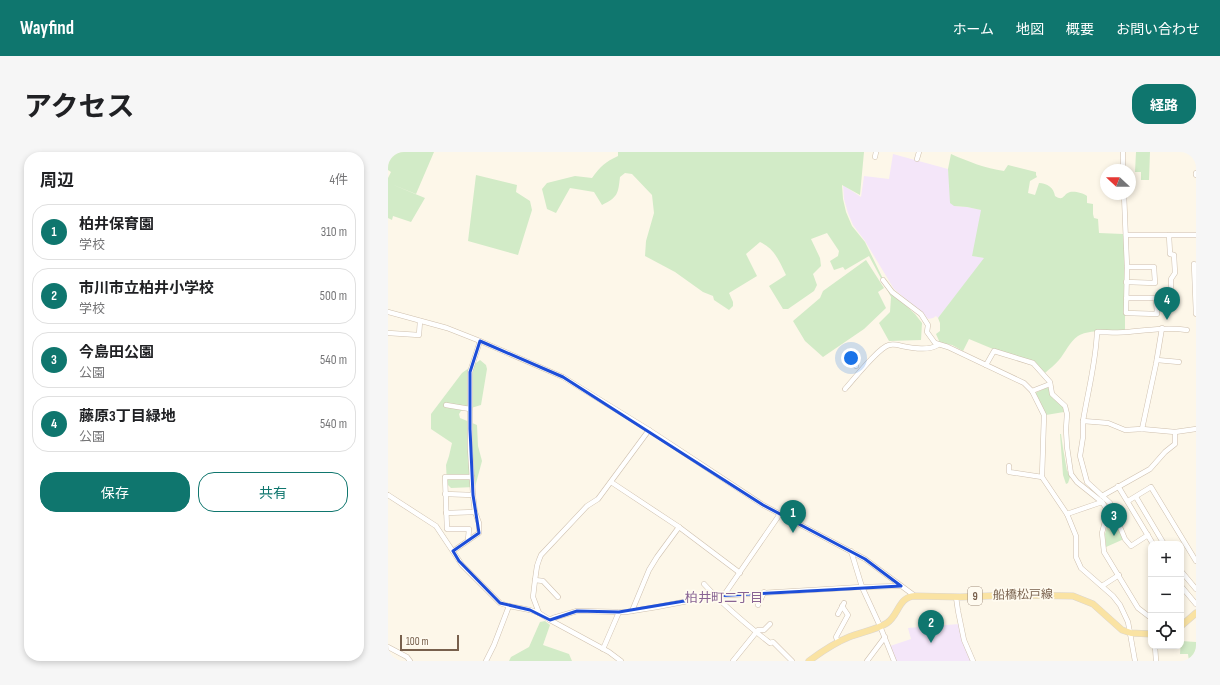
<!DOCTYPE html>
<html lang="ja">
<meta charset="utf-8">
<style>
body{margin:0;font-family:"Sofia Sans Condensed","Noto Sans JP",sans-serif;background:#f6f6f6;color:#202124}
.controls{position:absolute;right:12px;bottom:12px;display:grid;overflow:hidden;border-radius:8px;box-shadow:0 2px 6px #0003}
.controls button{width:36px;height:36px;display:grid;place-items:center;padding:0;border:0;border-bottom:1px solid #e0e0e0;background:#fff;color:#202124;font:20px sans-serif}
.compass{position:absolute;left:712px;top:12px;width:36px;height:36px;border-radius:50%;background:#fff;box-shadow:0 2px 6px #0003;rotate:292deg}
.scale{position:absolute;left:12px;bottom:10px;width:59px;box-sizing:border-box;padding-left:4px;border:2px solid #78604c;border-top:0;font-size:11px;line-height:14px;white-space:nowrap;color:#78604c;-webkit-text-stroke:3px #fffbf0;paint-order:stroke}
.you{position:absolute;left:463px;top:206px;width:14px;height:14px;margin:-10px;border:3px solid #fff;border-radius:50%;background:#1a73e8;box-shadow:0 0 0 6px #1a73e833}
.badge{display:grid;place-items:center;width:26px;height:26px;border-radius:50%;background:#0f766e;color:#fff;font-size:13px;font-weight:700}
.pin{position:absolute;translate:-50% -33px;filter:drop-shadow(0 1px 2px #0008)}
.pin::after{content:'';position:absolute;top:21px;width:14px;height:12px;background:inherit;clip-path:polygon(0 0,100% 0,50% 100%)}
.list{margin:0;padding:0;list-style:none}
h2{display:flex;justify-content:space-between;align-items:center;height:52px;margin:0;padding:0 16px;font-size:17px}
h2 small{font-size:13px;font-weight:400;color:#757577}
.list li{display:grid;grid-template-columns:26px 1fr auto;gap:12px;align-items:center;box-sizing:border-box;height:56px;margin:0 8px 8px;padding:0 8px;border:1px solid #e0e0e0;border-radius:16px}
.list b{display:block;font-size:15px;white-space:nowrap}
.list p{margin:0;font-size:13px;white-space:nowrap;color:#757577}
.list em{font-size:13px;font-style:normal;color:#757577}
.actions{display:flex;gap:8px;padding:12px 16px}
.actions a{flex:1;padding:9px 0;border:1px solid #0f766e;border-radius:16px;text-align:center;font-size:14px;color:#0f766e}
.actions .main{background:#0f766e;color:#fff}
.icon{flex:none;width:22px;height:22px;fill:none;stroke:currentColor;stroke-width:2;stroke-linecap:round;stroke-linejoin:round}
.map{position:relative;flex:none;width:808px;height:509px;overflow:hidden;border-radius:16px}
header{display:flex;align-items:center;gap:24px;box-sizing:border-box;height:56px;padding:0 20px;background:#0f766e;color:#fff}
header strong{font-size:19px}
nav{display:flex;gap:22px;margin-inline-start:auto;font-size:14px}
.intro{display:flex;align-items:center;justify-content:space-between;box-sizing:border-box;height:96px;padding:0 24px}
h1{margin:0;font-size:28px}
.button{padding:10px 18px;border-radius:16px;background:#0f766e;color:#fff;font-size:14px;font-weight:700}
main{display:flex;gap:24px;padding:0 24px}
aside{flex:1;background:#fff;border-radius:16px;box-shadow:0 2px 6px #0003}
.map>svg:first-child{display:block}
</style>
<header>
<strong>Wayfind</strong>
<nav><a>ホーム</a><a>地図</a><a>概要</a><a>お問い合わせ</a></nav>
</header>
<div class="intro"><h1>アクセス</h1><a class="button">経路</a></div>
<main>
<aside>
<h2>周辺<small>4件</small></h2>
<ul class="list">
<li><span class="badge">1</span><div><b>柏井保育園</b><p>学校</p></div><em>310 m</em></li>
<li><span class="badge">2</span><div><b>市川市立柏井小学校</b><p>学校</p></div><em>500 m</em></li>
<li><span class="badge">3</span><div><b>今島田公園</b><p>公園</p></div><em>540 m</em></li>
<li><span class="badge">4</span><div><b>藤原3丁目緑地</b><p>公園</p></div><em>540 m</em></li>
</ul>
<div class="actions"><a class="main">保存</a><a>共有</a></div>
</aside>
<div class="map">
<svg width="808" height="509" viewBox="0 0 808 509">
<rect width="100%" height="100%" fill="#fdf7e9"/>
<g fill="#f4e6f9">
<path d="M 505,2 L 560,17 L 566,54 L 579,55 L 594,58 L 585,104 L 597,106 L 550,166 L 548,164 L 545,166 L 540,167 L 534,160 L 527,155 L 506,137 L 477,89 L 465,73 L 460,61 L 456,47 L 455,33 L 473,45 L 476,24 L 501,27 Z"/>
<path d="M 571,472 L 583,509 L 508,509 L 502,494 L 523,487 L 520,476 Z"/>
</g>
<g fill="#d2ebc7">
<path d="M 0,0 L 46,0 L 28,42 L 3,32 L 37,46 L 23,70 L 5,64 L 4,68 L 0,66 L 0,26 L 3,20 L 0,18 Z"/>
<path d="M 230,0 L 476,0 L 472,43 L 454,33 L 455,47 L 458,60 L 464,74 L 477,90 L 500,137 L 527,162 L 534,171 L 533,188 L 501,189 L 491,171 L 502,160 L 503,145 L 481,104 L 457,118 L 455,115 L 446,118 L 442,109 L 450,104 L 451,99 L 439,81 L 423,87 L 432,106 L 433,114 L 425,122 L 429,133 L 426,139 L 400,157 L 395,157 L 381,134 L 398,123 C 391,109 387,97 372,90 L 358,102 L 369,124 L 341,141 L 345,150 L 345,154 L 341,158 L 326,148 L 325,144 L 315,140 L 287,120 L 257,104 L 258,89 L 266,61 L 264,43 L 244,22 L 237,21 L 232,25 C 230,42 230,45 214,53 L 206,40 L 182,36 L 168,61 L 159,57 L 154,37 L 159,31 L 187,24 L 204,26 C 213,14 217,10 230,4 Z"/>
<path d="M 748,0 L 762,0 L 761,28 L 753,28 L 753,20 L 747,20 Z"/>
<path d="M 563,2 C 581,10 597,16 616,19 L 620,13 L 648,20 L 648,23 L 649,25 L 642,29 L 640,41 L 647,43 L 651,31 C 659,31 666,36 667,44 C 676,50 675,42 682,40 C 687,39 695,41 699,44 L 699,51 L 705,52 L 705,62 L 706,66 L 710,67 L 711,81 L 735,82 L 737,87 L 737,179 C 724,179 701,177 690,184 C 682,189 677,201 671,208 C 667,213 661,217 657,221 L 646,209 L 605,197 L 581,187 L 575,199 L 564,193 L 552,191 L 548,182 L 552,179 L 552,171 L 550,166 L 596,106 L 584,104 L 593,58 L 579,55 L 566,54 L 562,51 L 560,17 Z"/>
<path d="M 88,23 L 129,33 L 128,40 L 142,49 L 144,58 L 130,103 L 80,89 Z"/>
<path d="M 478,108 L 496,136 L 490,140 L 498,156 L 476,177 L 435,205 L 417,189 L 405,169 L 432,146 L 435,139 Z"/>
<path d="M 92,208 L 98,213 L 99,217 L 93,253 L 73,259 L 71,262 L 72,266 L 89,273 L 90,294 L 94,309 L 87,335 L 63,336 L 59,332 L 58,313 L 61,304 L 64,291 L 43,277 L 43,262 L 74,221 Z"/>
<path d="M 660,235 L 665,246 L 675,255 L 676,260 L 658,263 L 647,241 Z"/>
<path d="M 672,282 L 673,282 L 675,296 L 679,319 L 681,320 L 682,325 L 680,331 L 678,332 L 675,323 Z"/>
<path d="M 719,375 L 729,375 L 736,387 L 718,395 L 717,382 Z"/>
<path d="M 157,469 L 162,473 L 155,493 L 181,502 L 184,509 L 121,509 L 123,505 L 141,495 L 152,470 Z"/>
<path d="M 793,489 L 808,490 L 808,502 L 803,509 L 801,509 L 800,502 L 792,502 Z"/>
</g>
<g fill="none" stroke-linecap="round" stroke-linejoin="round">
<defs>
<g id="minor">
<path d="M 735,0 L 735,18"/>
<path d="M 487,5 L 488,0"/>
<path d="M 529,7 L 531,0"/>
<path d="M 808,23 L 808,21"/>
<path d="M 736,42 L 739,115 L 738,161 L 769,162 L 768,146 L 738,146"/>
<path d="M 738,83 L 808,83"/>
<path d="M 781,83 L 782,102 L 786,103 L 787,121 L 783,127 L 783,137"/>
<path d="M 806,112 L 808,162"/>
<path d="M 495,128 L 504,140 L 533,162 L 540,173 L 539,180 L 547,191 L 560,195 L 636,231 L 644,239 L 656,263 L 654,325 L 679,362 L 688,384 L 688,405 L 693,416 L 725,444 L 732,453 L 740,470 L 747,509"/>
<path d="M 738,130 L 767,131 L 766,115 L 739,115"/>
<path d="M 0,160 L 59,176 L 92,189 L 175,225 L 261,278 L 375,353 L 477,407 L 527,444"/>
<path d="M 799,178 C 779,175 760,178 740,180 C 730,181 719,180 709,180 C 708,210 700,239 695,269 L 720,271 L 737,278 L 754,277 L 787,280 L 808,277"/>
<path d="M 0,181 L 31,183 L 32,169"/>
<path d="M 460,200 L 468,214"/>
<path d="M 769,208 L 791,210"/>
<path d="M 598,213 L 606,199 L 645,211 L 662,230 L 664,242 L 677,254 L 679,262 L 678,277 L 679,295 L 683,322 L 689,330 L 714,350 L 718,356 L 719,362 L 714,381 L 716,400 L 750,456 L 763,466"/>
<path d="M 457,237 C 466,227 490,196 501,193 C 505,192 510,193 514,194 C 525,196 540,199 550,193"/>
<path d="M 644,239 L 662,232"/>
<path d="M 58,253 L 82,257"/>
<path d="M 695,269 L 695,285 L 692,304 L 699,330 L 722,351 L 737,387 L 743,394 L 760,383"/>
<path d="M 754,277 L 768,212 L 774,176"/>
<path d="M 621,314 L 621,320 L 654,325"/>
<path d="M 223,330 L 291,375"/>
<path d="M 730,334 L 765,392"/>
<path d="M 57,342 L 85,343"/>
<path d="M 0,343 L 48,374 L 74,413 L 112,451 L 121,454 L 142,458 L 151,461 L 162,468 L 221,500 L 233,509"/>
<path d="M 714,344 L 762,317 L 777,300 L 787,292 L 787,280"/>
<path d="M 748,345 L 776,392"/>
<path d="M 740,349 L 763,335 L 808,409"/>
<path d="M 58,361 L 87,360"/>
<path d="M 679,362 L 714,350"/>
<path d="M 717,371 L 730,369"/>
<path d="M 80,388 L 81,377 L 59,377 L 57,325 L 84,325"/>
<path d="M 65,399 L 91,381 L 91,371 L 87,360 L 85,343 L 82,296 L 82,220 L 92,189"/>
<path d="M 463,399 L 474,435 L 492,474 L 506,509"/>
<path d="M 793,419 L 808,437"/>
<path d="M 147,428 L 155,429 L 170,445"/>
<path d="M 316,432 C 336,454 359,473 382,491 L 385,490 L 404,509"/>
<path d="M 714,434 L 731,423"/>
<path d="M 793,434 L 808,452"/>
<path d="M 336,443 L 392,362"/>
<path d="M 568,445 L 570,459 L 576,488 L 585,509"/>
<path d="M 370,453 L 376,440"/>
<path d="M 244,459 L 261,418 L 269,405 L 291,375 L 352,421"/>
<path d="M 151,461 L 145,445 L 147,428 L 149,414 L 151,408 L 153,403 L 199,354 L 210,347 L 261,278"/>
<path d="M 450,462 L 456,451"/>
<path d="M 162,468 L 165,466 L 189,459 L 238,460 L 269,455 L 326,444 L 474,435 L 513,434"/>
<path d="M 450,490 L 448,485 L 460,463 L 454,454"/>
<path d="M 767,494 L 768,509"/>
<path d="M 0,495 L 19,505 L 22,509"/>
<path d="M 215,497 L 231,460"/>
<path d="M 98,509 L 106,493 L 121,454"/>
<path d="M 345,509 L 370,478 L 376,478 L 382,472"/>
<path d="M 479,509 L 497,485"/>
<path d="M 805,509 L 808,506"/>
</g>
<g id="major">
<path d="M 793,474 L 808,461"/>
<path d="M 421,509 C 433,500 446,491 461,485 C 473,480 488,478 499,471 C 511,463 510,445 527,444 L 572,445 L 626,443 L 685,444 L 705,452 L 734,478 L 743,481 L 763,482"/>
</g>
</defs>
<use href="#minor" stroke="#cfc0ae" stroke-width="5.5"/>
<use href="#major" stroke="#dcd6d0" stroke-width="7"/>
<use href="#minor" stroke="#fff" stroke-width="4.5"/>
<use href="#major" stroke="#fae3a3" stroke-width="6"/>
</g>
<path fill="none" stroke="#1d4ed8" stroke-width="3" stroke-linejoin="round" d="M 92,189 L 175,225 L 375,353 L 477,407 L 513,434 L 326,444 L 231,460 L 189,459 L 162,468 L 142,458 L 112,451 L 71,409 L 65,399 L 91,381 L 85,343 L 82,277 L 82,220 Z"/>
<g text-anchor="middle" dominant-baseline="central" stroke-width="3.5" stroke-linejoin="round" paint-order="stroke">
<rect fill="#fffbf0" stroke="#a08e7d" stroke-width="1" x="580" y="435" width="14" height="18" rx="3"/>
<g font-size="11" font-weight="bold" fill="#78604c">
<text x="587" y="444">9</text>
</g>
<g font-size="12" fill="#78604c" stroke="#fffbf0">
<text transform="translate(635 443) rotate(-1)">船橋松戸線</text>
</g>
<g font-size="13" fill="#896494" stroke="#fffbf0">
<text x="336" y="446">柏井町二丁目</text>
</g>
</g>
</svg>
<div class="controls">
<button>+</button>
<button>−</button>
<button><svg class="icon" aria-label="locate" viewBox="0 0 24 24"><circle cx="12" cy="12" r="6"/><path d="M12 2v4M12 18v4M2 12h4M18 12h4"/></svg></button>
</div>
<svg class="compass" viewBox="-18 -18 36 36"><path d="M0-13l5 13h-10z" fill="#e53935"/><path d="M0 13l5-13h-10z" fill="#757577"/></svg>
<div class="scale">100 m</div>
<div class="you"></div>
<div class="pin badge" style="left:405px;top:381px">1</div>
<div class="pin badge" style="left:543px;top:491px">2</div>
<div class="pin badge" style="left:726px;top:384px">3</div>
<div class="pin badge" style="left:779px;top:168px">4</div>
</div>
</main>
